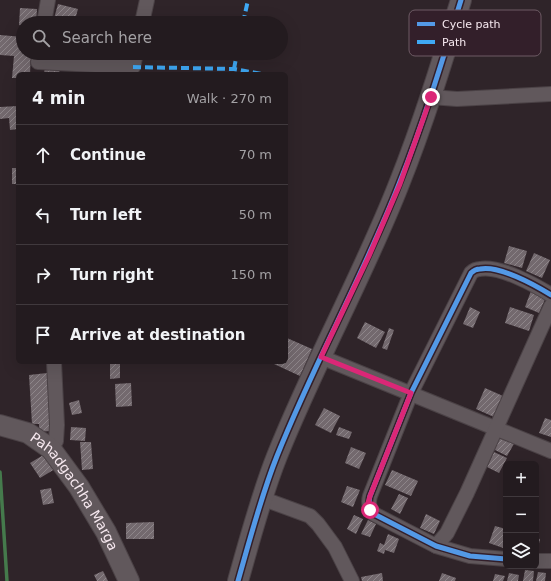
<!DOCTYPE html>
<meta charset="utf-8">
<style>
body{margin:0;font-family:"DejaVu Sans",sans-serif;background:#2f282c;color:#f1f3f6}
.controls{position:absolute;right:12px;bottom:12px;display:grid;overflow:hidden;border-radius:6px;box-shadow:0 4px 16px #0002}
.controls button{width:36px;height:36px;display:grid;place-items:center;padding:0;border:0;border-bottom:1px solid #40393d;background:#231b1f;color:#f1f3f6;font:20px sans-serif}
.stop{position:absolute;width:12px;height:12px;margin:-9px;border:3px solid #db2777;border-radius:50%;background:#fff}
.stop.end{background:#db2777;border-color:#fff;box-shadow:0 1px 4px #0008}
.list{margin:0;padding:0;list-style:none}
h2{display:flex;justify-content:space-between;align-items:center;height:52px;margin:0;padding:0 16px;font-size:17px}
h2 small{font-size:13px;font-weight:400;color:#a3a1a4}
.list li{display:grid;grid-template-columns:26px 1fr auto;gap:12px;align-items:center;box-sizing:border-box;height:60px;padding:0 16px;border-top:1px solid #40393d}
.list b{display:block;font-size:15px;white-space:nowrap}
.list em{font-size:13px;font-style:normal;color:#a3a1a4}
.icon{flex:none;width:22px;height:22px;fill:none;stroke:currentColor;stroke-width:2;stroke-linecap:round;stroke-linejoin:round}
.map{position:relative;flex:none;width:551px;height:581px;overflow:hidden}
.search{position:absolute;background:#231b1f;box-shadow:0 4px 16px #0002;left:16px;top:16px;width:272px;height:44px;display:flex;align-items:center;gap:10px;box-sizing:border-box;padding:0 14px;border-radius:22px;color:#a3a1a4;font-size:15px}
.panel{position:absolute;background:#231b1f;box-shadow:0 4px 16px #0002;left:16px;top:72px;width:272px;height:292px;border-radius:6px}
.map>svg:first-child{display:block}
</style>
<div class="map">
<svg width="551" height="581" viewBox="0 0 551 581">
<defs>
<pattern id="building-hatch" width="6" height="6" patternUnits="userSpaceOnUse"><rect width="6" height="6" fill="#73696e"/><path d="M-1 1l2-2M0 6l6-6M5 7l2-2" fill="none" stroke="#8e868a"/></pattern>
</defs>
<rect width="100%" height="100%" fill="#2f2429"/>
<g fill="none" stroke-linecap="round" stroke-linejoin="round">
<path stroke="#457a4c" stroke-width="3.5" d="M 0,472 L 7,581"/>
</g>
<g fill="url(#building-hatch)">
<path d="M 58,4 L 78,9 L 74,23 L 59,23 L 53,22 Z"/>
<path d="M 20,8 L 37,9 L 36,23 L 23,23 L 23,26 L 19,25 Z"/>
<path d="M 0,35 L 23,37 L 23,53 L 31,53 L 30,74 L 18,74 L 18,78 L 12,78 L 14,56 L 0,55 Z"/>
<path d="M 72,53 L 88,53 L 86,60 L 71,56 Z"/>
<path d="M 45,66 L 60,67 L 59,74 L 44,74 Z"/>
<path d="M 18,106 L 18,129 L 10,130 L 9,118 L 0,119 L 0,107 Z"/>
<rect x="12" y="168" width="6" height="16"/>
<path d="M 509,246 L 527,251 L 522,268 L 504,263 Z"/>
<path d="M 534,253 L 550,260 L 542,278 L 526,271 Z"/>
<path d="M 531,291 L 546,297 L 539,313 L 525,307 Z"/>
<path d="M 470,307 L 480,312 L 473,328 L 463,324 Z"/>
<path d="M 510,307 L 534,315 L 529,331 L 505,323 Z"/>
<path d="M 365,322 L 385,332 L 376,348 L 357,338 Z"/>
<path d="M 389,328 L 394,330 L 387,350 L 382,348 Z"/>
<path d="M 287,338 L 312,349 L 300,376 L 274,364 L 275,362 L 286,362 Z"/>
<path d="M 120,363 L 120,378 L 110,379 L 110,364 Z"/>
<path d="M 47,373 L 50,431 L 39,432 L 39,424 L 32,424 L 29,375 Z"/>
<path d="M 131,383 L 132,406 L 116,407 L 115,384 Z"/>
<path d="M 485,388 L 503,396 L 494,417 L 476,409 Z"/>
<path d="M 79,400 L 82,413 L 72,415 L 69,403 Z"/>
<path d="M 324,408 L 340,416 L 331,433 L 315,425 Z"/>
<path d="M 545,418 L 551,420 L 551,437 L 539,433 Z"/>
<path d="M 71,427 L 86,428 L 85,441 L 70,440 Z"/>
<path d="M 339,427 L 352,432 L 349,439 L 336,435 Z"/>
<path d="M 500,434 L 515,442 L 507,456 L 493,449 Z"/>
<path d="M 80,442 L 91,442 L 93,469 L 82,470 Z"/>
<path d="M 351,447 L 366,453 L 359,469 L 345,463 Z"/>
<path d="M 494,452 L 507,458 L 499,473 L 487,467 Z"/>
<path d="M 45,454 L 55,469 L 40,478 L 30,463 Z"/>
<path d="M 392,470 L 418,481 L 411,496 L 385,485 Z"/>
<path d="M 347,486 L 360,490 L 353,507 L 341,502 Z"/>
<path d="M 51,488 L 54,503 L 43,505 L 40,490 Z"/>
<path d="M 399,494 L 408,498 L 400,514 L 391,509 Z"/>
<path d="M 426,514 L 440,521 L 434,534 L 420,528 Z"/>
<path d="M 354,515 L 363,519 L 356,534 L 347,529 Z"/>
<path d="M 368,520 L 376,524 L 370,537 L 361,534 Z"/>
<path d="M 154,522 L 154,539 L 126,539 L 126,523 Z"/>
<path d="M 495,526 L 506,529 L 506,549 L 489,543 Z"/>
<path d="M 388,534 L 399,539 L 394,553 L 385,550 L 384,554 L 377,551 L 380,543 L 384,545 Z"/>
<path d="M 536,538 L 540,539 L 537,553 L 536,553 Z"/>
<path d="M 525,570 L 534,571 L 533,581 L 523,581 Z"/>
<path d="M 103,571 L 108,581 L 97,581 L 94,575 Z"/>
<path d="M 538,572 L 546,573 L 545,581 L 536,581 Z"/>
<path d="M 382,573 L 383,581 L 362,581 L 361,577 Z"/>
<path d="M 442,573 L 456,578 L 455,581 L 439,581 Z"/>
<path d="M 509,573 L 519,575 L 518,581 L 507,581 Z"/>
<path d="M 495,574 L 505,576 L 503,581 L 493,581 Z"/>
</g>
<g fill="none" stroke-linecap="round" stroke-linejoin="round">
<defs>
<g id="street">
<path d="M 44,23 L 48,0"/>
<path d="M 142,23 L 147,0"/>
<path d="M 38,62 L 133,67 L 136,53"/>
<path d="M 431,97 L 457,99 L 551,94"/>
<path d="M 321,357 L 551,451"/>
<path d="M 51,449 L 56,441 L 57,425 L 54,362"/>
<path d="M 261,498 L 310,516 L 318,524 L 335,547 L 352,581"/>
<path d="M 436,546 L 447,533 L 467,493 L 551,306"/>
<path d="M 506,559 L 470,556 L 436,546 L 374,514 C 369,508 368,503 370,496 L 411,393 L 471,273 C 473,271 477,269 480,269 C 499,265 535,285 551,295"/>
<path d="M 536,561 L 551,561"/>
</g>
<g id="secondary">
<path id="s1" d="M 0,425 L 28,433 L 51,449 L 79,487 L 106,532 L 129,581"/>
<path d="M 238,581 C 250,539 261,496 277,456 C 314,363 363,276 399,184 C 423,124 442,62 461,0"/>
</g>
</defs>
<use href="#street" stroke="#4b4246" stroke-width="16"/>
<use href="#secondary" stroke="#4b4246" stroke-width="22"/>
<use href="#street" stroke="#61585c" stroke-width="14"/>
<use href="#secondary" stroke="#61585c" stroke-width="20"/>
<g stroke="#3fa9f5" stroke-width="4" stroke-dasharray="8 4" stroke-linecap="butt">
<path d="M 243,23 L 248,0"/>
<path d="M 133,67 L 234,69 L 262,74"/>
<path d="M 234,69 L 237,53"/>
</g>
<defs>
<g id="cycleway">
<path d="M 506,559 L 470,556 L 436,546 L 374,514 C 369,508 368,503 370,496 L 411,393 L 471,273 C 473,271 477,269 480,269 C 499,265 535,285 551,295"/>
<path d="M 238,581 C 250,539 261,496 277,456 C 314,363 363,276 399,184 C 423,124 442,62 461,0"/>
</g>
</defs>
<use href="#cycleway" stroke="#331f2a" stroke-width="8"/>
<use href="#cycleway" stroke="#5399e6" stroke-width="5"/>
</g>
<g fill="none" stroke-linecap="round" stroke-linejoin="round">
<path stroke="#db2777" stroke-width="5" d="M 370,510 L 368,503 L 370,496 L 411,393 L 321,357 L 369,256 L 400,184 L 431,97"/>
</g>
<g text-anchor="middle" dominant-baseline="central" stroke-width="4" stroke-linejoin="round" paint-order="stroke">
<g font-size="14" fill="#f6e8ef" stroke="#331f2a">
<text stroke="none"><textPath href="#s1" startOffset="105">Pahadgachha Marga</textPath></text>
</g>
</g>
<rect x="409" y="10" width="132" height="46" rx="6" fill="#331f2a" stroke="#6e5b65" stroke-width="1"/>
<rect x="417" y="22" width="18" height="4" fill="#5399e6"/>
<rect x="417" y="40" width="18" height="4" fill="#3fa9f5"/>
<g font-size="11" fill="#f6e8ef">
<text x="442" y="28">Cycle path</text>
<text x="442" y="46">Path</text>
</g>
</svg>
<div class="controls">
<button>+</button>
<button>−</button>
<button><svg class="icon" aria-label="layers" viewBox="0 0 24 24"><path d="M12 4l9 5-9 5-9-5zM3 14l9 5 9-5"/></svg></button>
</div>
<div class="stop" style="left:370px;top:510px"></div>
<div class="stop end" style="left:431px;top:97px"></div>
<div class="search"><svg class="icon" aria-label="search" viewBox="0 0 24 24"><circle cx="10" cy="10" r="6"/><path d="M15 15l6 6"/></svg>Search here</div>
<section class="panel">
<h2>4 min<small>Walk · 270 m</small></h2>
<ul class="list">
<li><svg class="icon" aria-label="ahead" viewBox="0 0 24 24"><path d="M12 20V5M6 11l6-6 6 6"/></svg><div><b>Continue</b></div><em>70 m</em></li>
<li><svg class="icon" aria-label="left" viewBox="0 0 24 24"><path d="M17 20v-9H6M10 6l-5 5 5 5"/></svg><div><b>Turn left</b></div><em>50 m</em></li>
<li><svg class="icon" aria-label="right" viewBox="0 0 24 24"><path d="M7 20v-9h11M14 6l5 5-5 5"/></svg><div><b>Turn right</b></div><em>150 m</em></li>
<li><svg class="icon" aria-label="arrive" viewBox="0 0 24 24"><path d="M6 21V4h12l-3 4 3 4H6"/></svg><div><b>Arrive at destination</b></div></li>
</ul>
</section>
</div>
